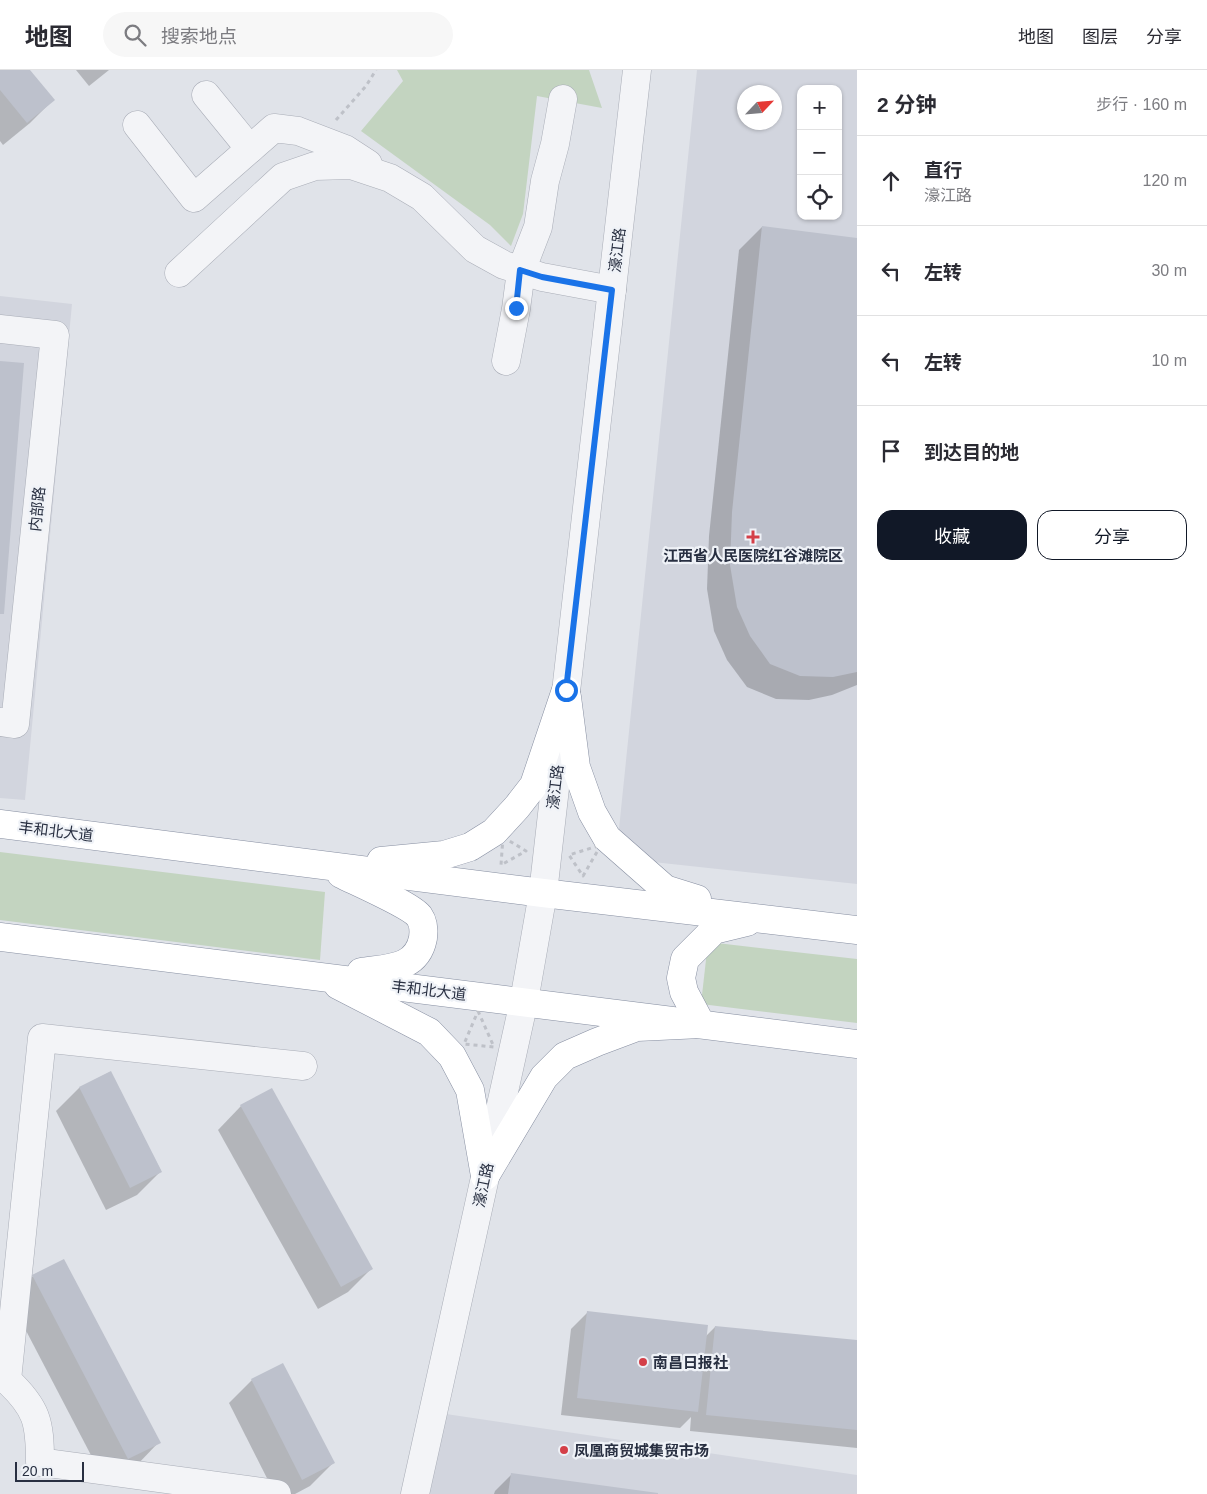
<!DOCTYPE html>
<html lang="zh">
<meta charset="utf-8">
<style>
body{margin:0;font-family:Helvetica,"Noto Sans SC",sans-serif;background:#f7f7f7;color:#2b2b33}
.controls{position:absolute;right:15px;top:15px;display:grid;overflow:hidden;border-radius:10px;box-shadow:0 1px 4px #0004}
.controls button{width:45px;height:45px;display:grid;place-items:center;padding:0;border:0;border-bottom:1px solid #e1e1e2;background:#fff;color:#2b2b33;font:25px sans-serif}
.compass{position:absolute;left:737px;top:15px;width:45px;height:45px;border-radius:50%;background:#fff;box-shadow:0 1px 4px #0004;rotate:64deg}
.scale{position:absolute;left:15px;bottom:12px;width:69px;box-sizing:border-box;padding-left:5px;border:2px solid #282f41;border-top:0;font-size:14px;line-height:18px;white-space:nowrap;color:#282f41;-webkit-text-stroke:4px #eff2f7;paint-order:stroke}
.stop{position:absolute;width:15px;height:15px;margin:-11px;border:4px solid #1a73e8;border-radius:50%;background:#fff}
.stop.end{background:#1a73e8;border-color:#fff;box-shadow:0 1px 5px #0008}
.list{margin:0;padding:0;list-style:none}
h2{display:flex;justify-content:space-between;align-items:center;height:65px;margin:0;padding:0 20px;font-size:21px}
h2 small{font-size:16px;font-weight:400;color:#7c7c81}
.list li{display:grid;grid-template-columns:32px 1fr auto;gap:15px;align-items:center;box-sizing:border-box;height:90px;padding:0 20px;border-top:1px solid #e1e1e2}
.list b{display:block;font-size:19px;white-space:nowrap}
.list p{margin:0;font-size:16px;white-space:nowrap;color:#7c7c81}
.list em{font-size:16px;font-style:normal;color:#7c7c81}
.actions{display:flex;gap:10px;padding:15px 20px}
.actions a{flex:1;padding:11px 0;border:1px solid #111827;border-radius:15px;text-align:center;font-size:18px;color:#111827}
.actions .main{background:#111827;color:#fff}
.icon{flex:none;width:28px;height:28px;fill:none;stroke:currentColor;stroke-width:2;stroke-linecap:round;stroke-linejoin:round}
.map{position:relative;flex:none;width:857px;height:1424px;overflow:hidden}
header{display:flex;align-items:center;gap:30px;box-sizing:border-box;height:70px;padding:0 25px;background:#fff;border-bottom:1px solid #e1e1e2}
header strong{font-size:24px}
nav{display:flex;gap:28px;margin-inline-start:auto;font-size:18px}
.search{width:350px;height:45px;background:#f7f7f7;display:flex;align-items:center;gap:12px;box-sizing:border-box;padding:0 18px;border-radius:28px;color:#7c7c81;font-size:19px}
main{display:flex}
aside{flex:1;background:#fff}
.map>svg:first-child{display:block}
</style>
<header>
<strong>地图</strong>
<div class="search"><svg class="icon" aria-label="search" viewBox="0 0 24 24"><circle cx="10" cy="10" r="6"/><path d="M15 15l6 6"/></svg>搜索地点</div>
<nav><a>地图</a><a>图层</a><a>分享</a></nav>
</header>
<main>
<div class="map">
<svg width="857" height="1424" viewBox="0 0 857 1424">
<rect width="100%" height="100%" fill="#e0e3e9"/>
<g fill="#d2d5de" fill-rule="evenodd">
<path d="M 697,0 L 857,0 L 857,814 L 616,788 ZM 801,19 L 838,19 L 838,146 L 801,146 ZM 744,22 L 774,22 L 774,52 L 744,52 Z"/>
<path d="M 0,226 L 72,234 L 25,730 L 0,728 Z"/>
<path d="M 446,1344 L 857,1405 L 857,1424 L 428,1424 Z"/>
</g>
<g fill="#c3d4c0">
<path d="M 397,0 L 589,0 L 602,38 L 537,26 L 523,144 L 511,176 L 490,155 L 361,61 L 403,11 Z"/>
<path d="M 0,782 L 325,822 L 320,890 L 0,850 Z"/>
<path d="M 708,872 L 857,889 L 857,953 L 701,934 Z"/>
</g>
<g fill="#0003">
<path d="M 0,0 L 29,0 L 53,30 L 30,53 L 3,75 L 0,71 Z"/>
<path d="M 76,0 L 109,0 L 89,16 Z"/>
<path d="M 762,157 L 857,170 L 857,615 L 832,625 L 809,630 L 776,629 L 747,617 L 727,590 L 714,561 L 707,519 L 709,466 L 739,180 Z"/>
<path d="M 110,1002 L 161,1101 L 137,1125 L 106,1140 L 56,1041 L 79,1018 Z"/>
<path d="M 241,1036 L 371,1199 L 348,1222 L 318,1239 L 218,1060 Z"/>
<path d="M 33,1206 L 159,1372 L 136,1396 L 105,1412 L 10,1230 Z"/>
<path d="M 588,1242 L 705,1267 L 715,1257 L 857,1271 L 857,1378 L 690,1361 L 691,1347 L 680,1358 L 561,1345 L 571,1259 Z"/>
<path d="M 252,1310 L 333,1393 L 310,1416 L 295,1424 L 275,1424 L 229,1333 Z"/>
<path d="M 511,1405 L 657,1424 L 494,1424 L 495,1421 Z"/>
</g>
<g fill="#bdc1cc">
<path d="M 0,0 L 30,0 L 55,30 L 27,53 L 0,20 Z"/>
<path d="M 762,156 L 857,168 L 857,602 L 833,607 L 800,606 L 770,594 L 750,566 L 737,537 L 730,495 L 732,442 Z"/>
<path d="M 0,291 L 24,293 L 4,544 L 0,544 Z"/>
<path d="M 111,1001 L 162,1102 L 130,1118 L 79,1017 Z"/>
<path d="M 272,1018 L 373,1199 L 341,1217 L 240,1035 Z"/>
<path d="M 64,1189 L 161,1373 L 128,1389 L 32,1205 Z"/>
<path d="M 587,1241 L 708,1255 L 698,1342 L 577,1328 Z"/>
<path d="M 715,1256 L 857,1270 L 857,1360 L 706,1345 Z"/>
<path d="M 283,1293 L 335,1393 L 302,1410 L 251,1309 Z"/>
<path d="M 511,1403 L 658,1423 L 658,1424 L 508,1424 Z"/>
</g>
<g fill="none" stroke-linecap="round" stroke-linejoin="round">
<defs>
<g id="minor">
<path d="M 206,25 L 250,79"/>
<path d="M 137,55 L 194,128 L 274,58 L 298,61 L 345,79 L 368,94"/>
<path d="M 179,203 L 283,107 L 315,96 L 351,95 L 390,108 L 422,127 L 475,179 L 504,195 L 542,207 L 612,220"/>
<path d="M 0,259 L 55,265 L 15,654 L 0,652"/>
<path d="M 506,291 L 516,239 L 521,201 L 538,157 L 545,111 L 555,74 L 563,29"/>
<path d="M 277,1424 L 40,1392 C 40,1352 37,1338 7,1310 L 42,968 L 303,996"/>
<path d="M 415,1424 L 524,931 L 543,823 L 637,0"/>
</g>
<g id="highway">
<path d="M 567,627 L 576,697 L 592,742 L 607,768 L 665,819 L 697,829"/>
<path d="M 0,754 L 543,823 L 857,860"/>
<path d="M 381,791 L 444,785 L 470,777 L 494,762 L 517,737 L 534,715 L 566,620"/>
<path d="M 341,804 C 357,812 410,835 419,846 C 424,853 424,861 423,868 C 417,900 387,898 361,902"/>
<path d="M 0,867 L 857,974"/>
<path d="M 338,915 L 429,962 L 452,986 L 470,1020 L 485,1106"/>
<path d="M 485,1106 L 544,1007 L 565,986 L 597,972 L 637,957 L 701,954 L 684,922 L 681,908 L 685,889 L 714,860 L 747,852"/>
</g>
</defs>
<use href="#minor" stroke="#a9adb7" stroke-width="29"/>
<use href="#highway" stroke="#868ea1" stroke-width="29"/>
<g stroke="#bec1c8" stroke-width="3" stroke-dasharray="4 4" stroke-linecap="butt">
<path d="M 336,50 L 366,16 L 376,0"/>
<path d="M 503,767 L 526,781 L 501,795 Z"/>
<path d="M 601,775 L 583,806 L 569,785 Z"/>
<path d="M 478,941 L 494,977 L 464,974 Z"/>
</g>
<use href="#minor" stroke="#f3f4f7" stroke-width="28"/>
<use href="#highway" stroke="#fff" stroke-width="28"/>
</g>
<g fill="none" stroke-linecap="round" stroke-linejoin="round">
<path stroke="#1a73e8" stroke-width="6" d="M 516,238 L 520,200 L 542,207 L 612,220 L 566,620"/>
</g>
<g fill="#d43f48" stroke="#eff2f7" stroke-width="2">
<path d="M750.5 459.5h5v5h5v5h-5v5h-5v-5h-5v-5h5z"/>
<circle cx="643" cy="1292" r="5"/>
<circle cx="564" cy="1380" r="5"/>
</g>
<g text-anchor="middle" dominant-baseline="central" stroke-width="4.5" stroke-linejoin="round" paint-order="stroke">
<g font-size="15" fill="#282f41" stroke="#eff2f7">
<text transform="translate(617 180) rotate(-83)">濠江路</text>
<text transform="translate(37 439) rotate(-84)">内部路</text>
<text transform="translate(555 717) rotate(-83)">濠江路</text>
<text transform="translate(56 761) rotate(7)">丰和北大道</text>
<text transform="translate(429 920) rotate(7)">丰和北大道</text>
<text transform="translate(483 1115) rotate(-78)">濠江路</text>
</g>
<g font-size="15" font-weight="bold" fill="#282f41" stroke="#eff2f7" text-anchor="start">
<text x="753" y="485" text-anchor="middle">江西省人民医院红谷滩院区</text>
<text x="653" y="1292">南昌日报社</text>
<text x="574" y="1380">凤凰商贸城集贸市场</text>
</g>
</g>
</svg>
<div class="controls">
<button>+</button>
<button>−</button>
<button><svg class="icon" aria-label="locate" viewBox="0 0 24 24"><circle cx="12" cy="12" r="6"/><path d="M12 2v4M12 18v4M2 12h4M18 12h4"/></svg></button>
</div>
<svg class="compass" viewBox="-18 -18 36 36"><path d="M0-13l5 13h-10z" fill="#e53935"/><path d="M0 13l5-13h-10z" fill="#7c7c81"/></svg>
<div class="scale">20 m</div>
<div class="stop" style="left:566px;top:620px"></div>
<div class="stop end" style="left:516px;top:238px"></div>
</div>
<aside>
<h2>2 分钟<small>步行 · 160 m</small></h2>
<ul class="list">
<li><svg class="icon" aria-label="ahead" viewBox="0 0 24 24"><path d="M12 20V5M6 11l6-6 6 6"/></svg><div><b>直行</b><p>濠江路</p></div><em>120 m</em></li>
<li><svg class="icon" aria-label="left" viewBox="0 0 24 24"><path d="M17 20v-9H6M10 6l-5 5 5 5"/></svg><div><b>左转</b></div><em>30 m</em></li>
<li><svg class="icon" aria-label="left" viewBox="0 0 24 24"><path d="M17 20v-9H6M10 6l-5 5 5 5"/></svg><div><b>左转</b></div><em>10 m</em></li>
<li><svg class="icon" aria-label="arrive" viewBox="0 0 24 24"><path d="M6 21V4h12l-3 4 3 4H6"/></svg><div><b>到达目的地</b></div></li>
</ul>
<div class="actions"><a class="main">收藏</a><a>分享</a></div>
</aside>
</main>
